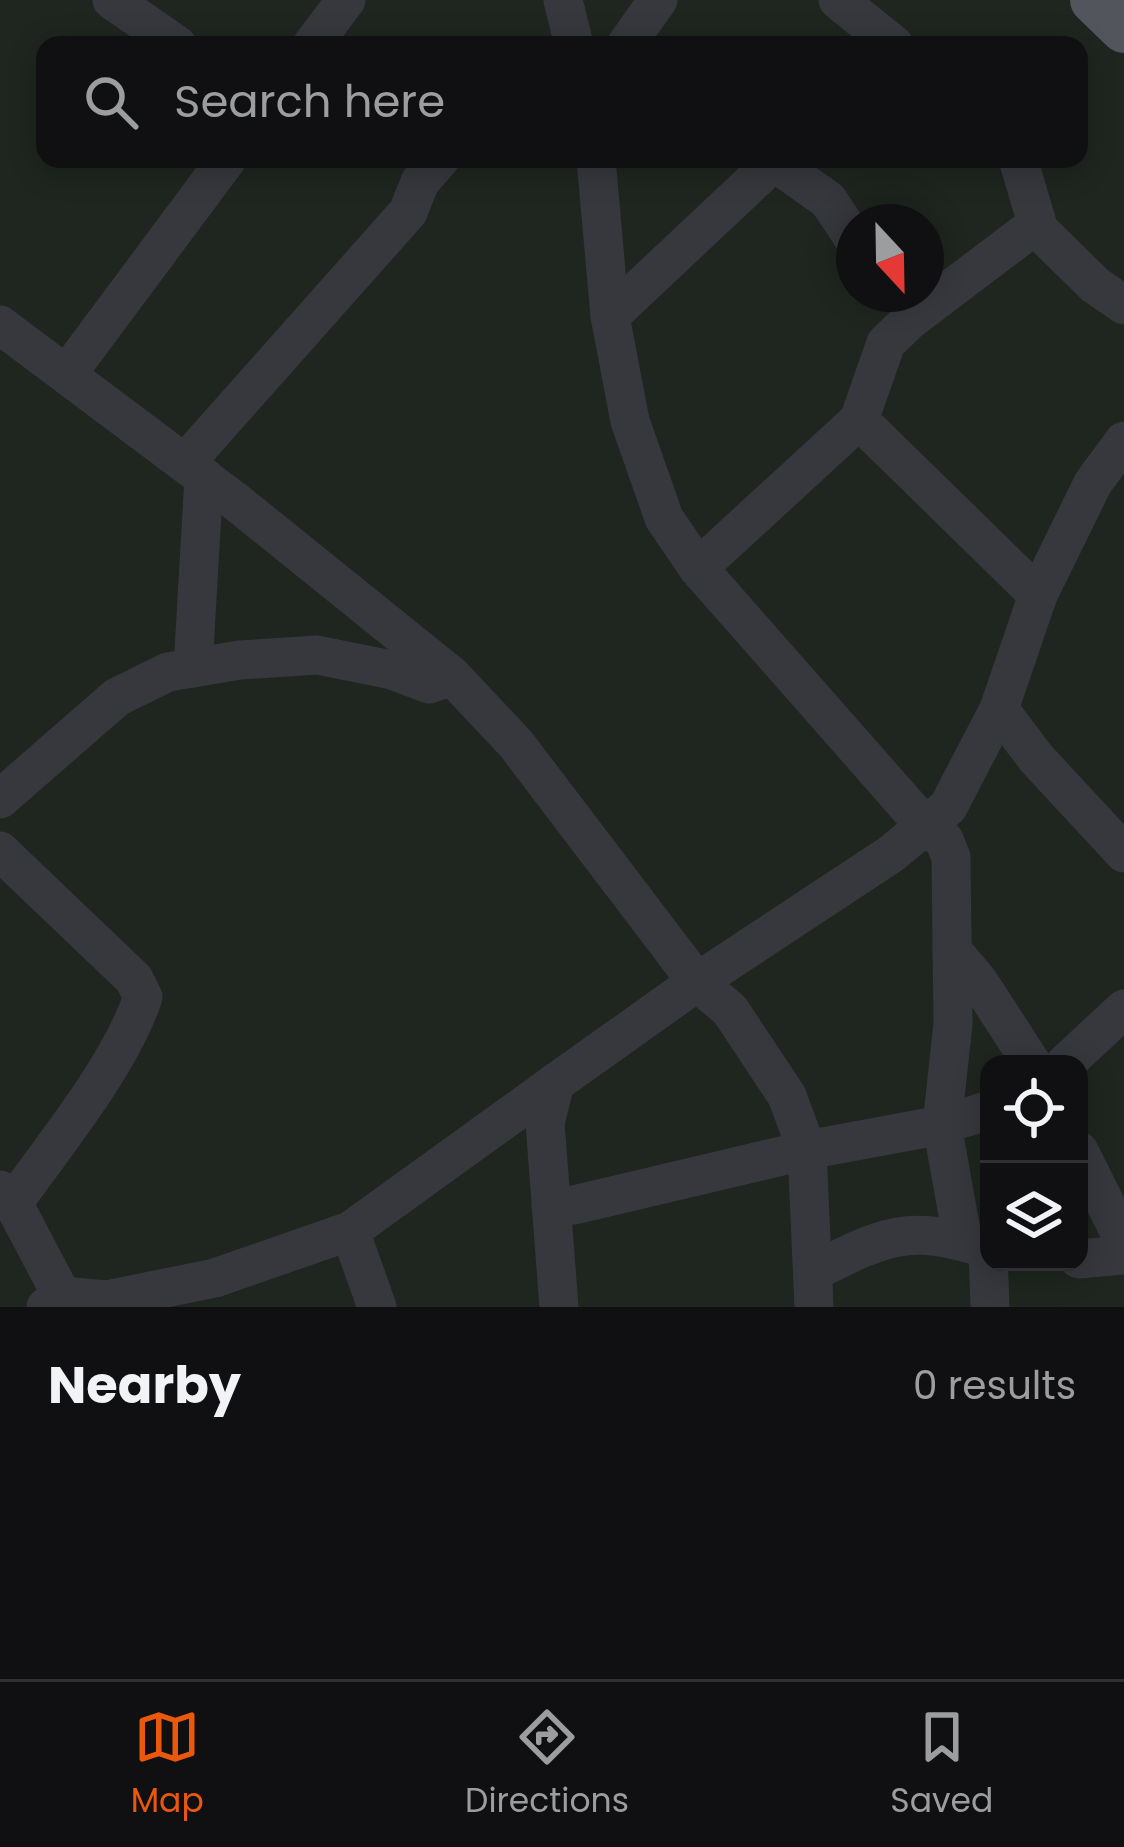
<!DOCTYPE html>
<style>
body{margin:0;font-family:Poppins,sans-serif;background:#19191b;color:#f1f3f6}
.controls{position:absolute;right:36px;bottom:36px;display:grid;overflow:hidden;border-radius:24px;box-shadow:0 6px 30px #0003}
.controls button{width:108px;height:108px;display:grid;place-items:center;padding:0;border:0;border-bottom:3px solid #303032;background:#101012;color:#f1f3f6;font:60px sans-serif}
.compass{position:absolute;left:836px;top:204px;width:108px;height:108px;border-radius:50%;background:#101012;box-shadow:0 6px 30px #0003;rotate:158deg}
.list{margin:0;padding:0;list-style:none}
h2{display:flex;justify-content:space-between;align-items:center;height:156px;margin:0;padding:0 48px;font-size:51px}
h2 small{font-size:39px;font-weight:400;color:#9c9d9f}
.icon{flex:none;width:66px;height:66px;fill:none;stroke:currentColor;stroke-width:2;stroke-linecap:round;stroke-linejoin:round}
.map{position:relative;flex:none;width:1124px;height:1307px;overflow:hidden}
.search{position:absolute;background:#101012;box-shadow:0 6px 30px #0003;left:36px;right:36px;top:36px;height:132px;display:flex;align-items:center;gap:30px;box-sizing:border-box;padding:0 42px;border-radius:24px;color:#9c9d9f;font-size:45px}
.sheet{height:372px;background:#101012}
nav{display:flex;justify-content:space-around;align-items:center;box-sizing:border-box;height:168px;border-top:3px solid #303032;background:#101012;font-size:33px;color:#9c9d9f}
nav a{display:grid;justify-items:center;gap:6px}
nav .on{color:#ea580c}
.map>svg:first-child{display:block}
</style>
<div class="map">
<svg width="1124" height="1307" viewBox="0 0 1124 1307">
<rect width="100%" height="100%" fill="#161618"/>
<path fill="#1e261f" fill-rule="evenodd" d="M 0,0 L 1124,0 L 1124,1307 L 0,1307 ZM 45,45 L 1079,45 L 1079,159 L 45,159 ZM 854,222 L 926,222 L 926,294 L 854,294 ZM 989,1064 L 1079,1064 L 1079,1262 L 989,1262 Z"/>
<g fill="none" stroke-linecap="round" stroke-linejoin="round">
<g stroke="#37383d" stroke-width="39">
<path d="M 112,0 L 177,45"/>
<path d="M 563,0 L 574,45"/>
<path d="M 838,0 L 894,45"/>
<path d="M 312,45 L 346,0"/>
<path d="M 626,45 L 658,0"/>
<path d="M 596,159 L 610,316 L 630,421 L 664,518 L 698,568 L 925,826 L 944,840 L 951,857 L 953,1024 L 942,1125 L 963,1242"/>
<path d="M 1018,159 L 1039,230"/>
<path d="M 774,162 L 828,200 L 854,239"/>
<path d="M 610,316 L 777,159"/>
<path d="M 0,325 L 235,501 L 452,676 L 516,744 L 697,982 L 730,1010 L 787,1096 L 807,1150 L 814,1307"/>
<path d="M 67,374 L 227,159"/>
<path d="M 859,420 L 1038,595"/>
<path d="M 185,463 L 408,212 L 420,182 L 440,159"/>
<path d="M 698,568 L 859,420 L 886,343 L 910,320 L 1029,230 L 1039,230 L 1095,285 L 1124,305"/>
<path d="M 193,668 L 204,477"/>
<path d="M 999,709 L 1036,758 L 1124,853"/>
<path d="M 0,799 L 117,697 L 168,672 L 240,660 L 317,655 L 392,670 L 429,684 L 452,676"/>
<path d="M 0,851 L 134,979 L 143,997 C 120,1065 56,1143 13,1203"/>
<path d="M 952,950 L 979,982 L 1032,1064"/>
<path d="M 1065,1064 L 1124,1009"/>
<path d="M 1079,1151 L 1124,1241"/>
<path d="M 0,1190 L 13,1203 L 62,1296"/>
<path d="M 551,1206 L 574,1205 L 807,1150 L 942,1125 L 989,1110"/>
<path d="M 350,1231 L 377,1307"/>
<path d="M 988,1250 L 990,1307"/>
<path d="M 1079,1259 L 1124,1255"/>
<path d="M 813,1272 C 882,1237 907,1223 984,1248"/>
<path d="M 46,1307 L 62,1296 L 106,1300 L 215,1278 L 350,1231 L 555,1083"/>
<path d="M 559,1307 L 545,1123 L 555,1083 L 697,982 L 891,854 L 948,807 L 999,709 L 1038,595 L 1093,483 L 1124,441"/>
</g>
<path stroke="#53555c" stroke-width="48" d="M 1094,0 L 1124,29"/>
</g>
</svg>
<div class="controls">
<button><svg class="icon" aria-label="locate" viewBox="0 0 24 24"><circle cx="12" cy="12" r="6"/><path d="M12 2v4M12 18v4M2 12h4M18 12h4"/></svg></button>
<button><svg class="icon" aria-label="layers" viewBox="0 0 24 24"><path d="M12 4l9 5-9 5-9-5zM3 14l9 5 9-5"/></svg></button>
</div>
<svg class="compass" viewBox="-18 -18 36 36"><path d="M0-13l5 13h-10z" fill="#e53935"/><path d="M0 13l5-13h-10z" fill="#9c9d9f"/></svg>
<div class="search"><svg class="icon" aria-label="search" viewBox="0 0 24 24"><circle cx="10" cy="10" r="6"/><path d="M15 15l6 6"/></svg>Search here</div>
</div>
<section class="sheet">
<h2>Nearby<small>0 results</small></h2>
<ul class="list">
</ul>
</section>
<nav>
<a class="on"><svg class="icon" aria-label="map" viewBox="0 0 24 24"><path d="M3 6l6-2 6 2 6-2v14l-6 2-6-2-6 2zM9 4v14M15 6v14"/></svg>Map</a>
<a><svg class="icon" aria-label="directions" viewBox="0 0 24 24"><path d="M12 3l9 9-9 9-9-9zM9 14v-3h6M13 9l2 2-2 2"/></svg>Directions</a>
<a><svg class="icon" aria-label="saved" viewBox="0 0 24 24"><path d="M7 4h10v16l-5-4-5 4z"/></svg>Saved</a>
</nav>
